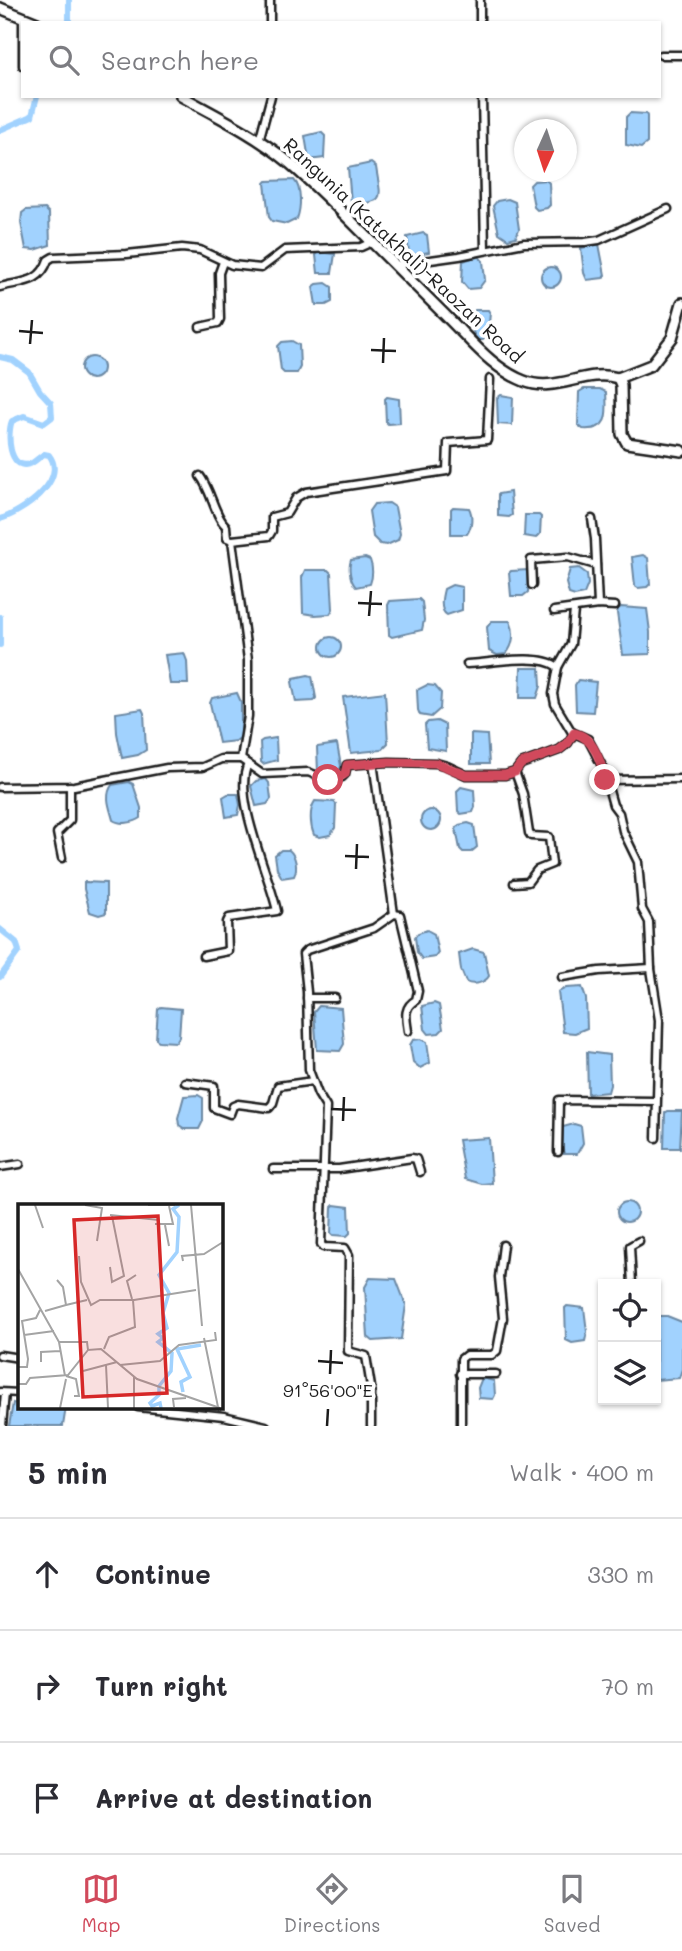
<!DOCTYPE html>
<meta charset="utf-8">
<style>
body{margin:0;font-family:Mali,sans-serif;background:#f7f7f7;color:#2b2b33}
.controls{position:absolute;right:21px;bottom:21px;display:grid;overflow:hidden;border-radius:0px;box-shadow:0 2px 5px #0004}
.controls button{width:63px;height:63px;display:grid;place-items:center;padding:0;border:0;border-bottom:2px solid #e1e1e2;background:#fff;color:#2b2b33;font:35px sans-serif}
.compass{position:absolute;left:514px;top:119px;width:63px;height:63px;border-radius:50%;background:#fff;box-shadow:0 2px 5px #0004;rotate:183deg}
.stop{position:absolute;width:21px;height:21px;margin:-16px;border:5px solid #d1495b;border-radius:50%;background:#fff}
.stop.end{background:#d1495b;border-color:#fff;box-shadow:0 2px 7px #0008}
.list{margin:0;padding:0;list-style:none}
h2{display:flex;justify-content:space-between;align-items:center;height:91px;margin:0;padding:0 28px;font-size:30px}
h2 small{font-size:23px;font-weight:400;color:#7c7c81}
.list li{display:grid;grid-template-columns:46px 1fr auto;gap:21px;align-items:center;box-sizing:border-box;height:112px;padding:0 28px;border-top:2px solid #e1e1e2}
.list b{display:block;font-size:26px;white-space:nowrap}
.list em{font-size:23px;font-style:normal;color:#7c7c81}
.icon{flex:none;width:38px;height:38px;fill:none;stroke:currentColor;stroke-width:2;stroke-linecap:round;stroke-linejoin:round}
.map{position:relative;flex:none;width:682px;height:1426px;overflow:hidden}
.search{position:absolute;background:#fff;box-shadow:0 2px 5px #0004;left:21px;right:21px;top:21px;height:77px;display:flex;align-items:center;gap:18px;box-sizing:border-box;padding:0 24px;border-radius:0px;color:#7c7c81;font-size:26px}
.sheet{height:427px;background:#fff}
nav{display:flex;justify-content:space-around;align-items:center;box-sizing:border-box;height:98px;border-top:2px solid #e1e1e2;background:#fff;font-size:19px;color:#7c7c81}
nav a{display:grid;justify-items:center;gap:4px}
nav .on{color:#d1495b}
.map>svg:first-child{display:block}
</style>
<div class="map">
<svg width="682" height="1426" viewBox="0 0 682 1426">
<rect width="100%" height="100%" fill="#fff"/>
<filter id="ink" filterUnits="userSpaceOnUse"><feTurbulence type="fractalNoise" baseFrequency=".0143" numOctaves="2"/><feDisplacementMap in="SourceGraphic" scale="14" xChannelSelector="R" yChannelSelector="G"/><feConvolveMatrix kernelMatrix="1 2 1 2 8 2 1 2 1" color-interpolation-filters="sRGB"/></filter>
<g filter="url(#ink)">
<g fill="#a1d2fe" stroke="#6c89a4" stroke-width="2">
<path d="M 630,113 L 646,114 L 647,116 L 647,143 L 641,148 L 626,145 L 626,117 Z"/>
<path d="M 321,132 L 325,136 L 324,158 L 309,160 L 305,136 Z"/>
<path d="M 371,163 L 376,167 C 380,196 388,203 353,204 L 351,202 L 348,168 Z"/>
<path d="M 294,180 C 302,188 301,208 297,219 L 287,224 L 272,221 L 269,217 L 265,183 L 267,181 Z"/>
<path d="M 546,180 L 549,183 L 550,205 L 547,208 L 537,210 L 534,207 L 530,185 L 534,181 Z"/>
<path d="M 508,199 L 515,202 L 519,229 L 516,237 L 508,239 L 499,233 L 493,206 L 497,201 Z"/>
<path d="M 45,209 L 49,213 L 50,245 L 35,250 L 26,249 L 21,223 L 22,213 L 26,210 Z"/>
<path d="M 423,233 L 427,235 L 429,252 L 413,255 L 409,253 L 407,237 Z"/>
<path d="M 599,244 L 605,275 L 603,278 L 587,280 L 584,273 L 581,248 Z"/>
<path d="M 319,252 L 335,254 L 332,273 L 318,273 L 316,255 Z"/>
<path d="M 478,256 L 483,261 L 485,280 L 479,288 L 468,289 L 462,282 L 463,261 Z"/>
<circle cx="551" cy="277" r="10"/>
<path d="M 326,283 L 332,287 L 332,302 L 326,305 L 316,305 L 313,287 L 317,284 Z"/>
<path d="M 475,310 L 488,310 L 490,313 L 488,334 L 483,340 L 478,340 C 471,333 469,318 475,310 Z"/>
<path d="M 292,341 L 299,345 L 300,367 L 297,373 L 284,373 L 281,370 L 278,346 L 282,342 Z"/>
<circle cx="92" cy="368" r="11"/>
<path d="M 584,389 L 600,389 L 606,392 C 607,413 610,431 583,429 L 578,425 L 579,392 Z"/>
<path d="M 501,395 L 513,397 L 512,425 L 498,424 L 497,398 Z"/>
<path d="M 387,397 L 399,399 L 400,423 L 388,424 L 386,422 L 385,399 Z"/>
<path d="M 510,492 L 512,515 L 509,517 L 498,516 L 498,494 Z"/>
<path d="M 389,503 L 395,507 L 400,534 L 398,540 L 387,545 L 380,544 L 373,537 L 369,511 L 374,504 Z"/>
<path d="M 453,507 L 469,508 C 473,515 472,527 467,534 L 451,534 L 451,509 Z"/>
<path d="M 525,515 L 539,515 L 541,517 L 540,534 L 536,538 L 524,536 Z"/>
<path d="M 643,555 L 648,558 L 650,584 L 647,587 L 638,588 L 635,586 L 632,557 Z"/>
<path d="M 365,558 L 370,560 C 373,568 373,576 370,584 L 356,587 C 350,581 348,568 351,560 Z"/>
<path d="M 579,568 L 587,574 L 588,584 L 584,594 L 575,596 L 569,594 L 566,583 L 570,569 Z"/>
<path d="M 305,570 L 328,570 L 331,573 L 333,609 L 330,614 L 315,615 L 303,613 L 302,577 Z"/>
<path d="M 528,570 L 528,592 L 523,596 L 511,596 L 509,573 L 511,571 Z"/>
<path d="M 452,585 L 462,587 L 462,610 L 447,615 C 439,610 442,597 444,589 Z"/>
<path d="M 419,599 L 422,602 L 424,620 L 422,630 L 392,637 L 389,635 L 388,605 L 390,601 Z"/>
<path d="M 621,607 L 647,609 L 650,632 L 650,654 L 623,655 L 617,613 L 618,609 Z"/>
<path d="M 492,621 L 510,621 C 515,632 514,645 506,654 L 497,655 L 489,651 L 487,627 Z"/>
<circle cx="331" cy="647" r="10"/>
<path d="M 184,653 L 187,661 L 188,684 L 170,684 L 165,655 Z"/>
<path d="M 521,668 L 540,668 L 541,686 L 537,698 L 520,698 Z"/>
<path d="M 308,675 L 312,676 L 316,698 L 314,701 L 296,702 L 292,682 L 294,678 Z"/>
<path d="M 578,680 L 596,682 L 593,712 L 576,711 L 575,685 Z"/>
<path d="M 427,685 L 435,686 L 441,693 L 440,709 L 431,717 L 420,715 L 418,710 L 417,690 Z"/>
<path d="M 385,692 L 388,743 L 381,750 L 351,753 L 343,697 Z"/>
<path d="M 237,693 L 241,702 L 241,737 L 236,741 L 219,743 L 210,703 L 212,698 Z"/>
<path d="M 142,709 L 144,713 L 146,750 L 138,755 L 122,758 L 117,733 L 116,713 Z"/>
<path d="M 437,721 L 445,725 L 446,751 L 427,748 L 425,725 L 428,722 Z"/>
<path d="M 471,734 L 487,735 L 489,764 L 471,764 Z"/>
<path d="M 276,738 L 277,760 L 263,764 L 261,762 L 260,742 L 263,740 Z"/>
<path d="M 337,744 L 341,766 L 339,772 L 327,776 L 318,773 L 317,747 Z"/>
<path d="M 266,779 L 269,783 L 271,799 L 267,804 L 256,806 L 251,786 L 256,781 Z"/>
<path d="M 129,782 L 133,784 L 141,808 L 141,818 C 134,823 120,825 113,820 C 110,808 104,796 112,785 Z"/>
<path d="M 461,787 L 474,790 L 475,807 L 473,812 L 461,814 L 458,811 L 457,791 Z"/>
<path d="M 228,794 L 238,794 L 240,805 L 238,815 L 226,817 L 223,797 Z"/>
<path d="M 315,801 L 334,802 L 336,804 L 335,828 L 330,835 L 320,837 L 314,835 C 310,825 309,810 315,801 Z"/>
<circle cx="431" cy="820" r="10"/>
<path d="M 468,823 L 474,825 L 477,847 L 471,852 L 463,852 L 460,849 L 456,829 L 459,825 Z"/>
<path d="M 281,850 L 289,850 C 296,856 298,868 294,876 L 282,878 L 277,869 L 275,855 Z"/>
<path d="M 84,882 L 106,883 L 106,913 L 99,915 L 90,912 L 84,889 Z"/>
<path d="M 427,930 L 434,934 L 438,953 L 435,957 L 422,959 L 417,952 L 415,937 L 418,933 Z"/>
<path d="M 473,949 L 484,952 L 489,976 C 485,983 473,986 466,982 L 461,970 L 459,954 Z"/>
<path d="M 582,987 L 586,999 L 587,1028 L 575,1033 L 563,1032 L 558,992 L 566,988 Z"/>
<path d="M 434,1003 L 439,1005 L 443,1029 L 439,1033 L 429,1034 L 425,1029 L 422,1006 Z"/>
<path d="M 319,1006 L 341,1008 L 344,1044 L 340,1051 L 317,1050 L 314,1012 Z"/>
<path d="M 161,1007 L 181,1009 L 179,1037 L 176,1042 L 159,1041 L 156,1039 L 158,1009 Z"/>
<path d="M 421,1039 L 427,1042 L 430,1063 L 420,1068 L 413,1062 L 410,1045 L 413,1040 Z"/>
<path d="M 587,1052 L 609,1055 L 610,1085 L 608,1092 L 588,1094 Z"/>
<path d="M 184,1096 L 198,1095 L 203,1098 L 203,1121 L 199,1129 L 185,1129 L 179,1125 L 178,1118 Z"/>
<path d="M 668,1111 L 682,1111 L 680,1148 L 664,1148 L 665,1113 Z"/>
<path d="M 574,1124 L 581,1126 L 583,1143 L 577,1154 L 564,1154 L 562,1146 L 563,1127 Z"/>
<path d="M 489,1138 L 492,1183 L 482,1184 L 465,1179 L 458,1140 Z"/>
<circle cx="627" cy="1212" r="10"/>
<path d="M 334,1205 L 349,1207 L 350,1233 L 347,1236 L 333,1235 L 331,1233 L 332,1207 Z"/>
<path d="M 370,1278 L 396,1279 L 406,1305 L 401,1339 L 373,1341 L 368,1337 L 365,1287 Z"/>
<path d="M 567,1306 L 584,1308 L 587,1332 L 585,1341 L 572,1343 L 566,1340 L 565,1308 Z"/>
<path d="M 667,1316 L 682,1322 L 682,1369 L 679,1378 L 656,1380 L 656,1316 Z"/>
<path d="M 482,1378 L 494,1381 L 495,1395 L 493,1399 L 479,1398 L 478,1388 Z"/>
<path d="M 13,1403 L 19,1404 L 19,1407 L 66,1407 L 63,1426 L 9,1426 Z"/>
</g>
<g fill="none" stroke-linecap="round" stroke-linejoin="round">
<g stroke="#a1d2fe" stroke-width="6">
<path d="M 69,23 L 69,0"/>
<path d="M 0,130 L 32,116 L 37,96"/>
<path d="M 0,357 L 13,360 L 29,372 L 40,391 L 51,403 L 52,417 L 44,423 L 24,416 L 12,421 C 7,433 8,471 30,464 C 35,462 39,457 44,454 L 49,455 C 69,481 21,513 0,519"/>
<path d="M 0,617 L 0,645"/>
<path d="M 0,929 L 16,942 L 19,951 L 0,977"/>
</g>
<defs>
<g id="street">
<path d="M 270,0 L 270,23"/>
<path d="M 480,23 L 480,0"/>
<path d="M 661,55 L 682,55"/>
<path d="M 23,66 L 23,17"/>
<path d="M 482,96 L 485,250"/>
<path d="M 259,141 L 271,96"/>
<path d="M 395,265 L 459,256 L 524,243 L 585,242 L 599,240 L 668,209"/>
<path d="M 0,287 C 22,281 40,284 48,260 L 53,257 L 127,254 L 182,248 L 200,250 L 232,265 L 261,268 L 285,250 L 361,247 L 372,242"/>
<path d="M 200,327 L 218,323 L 220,319 L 219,273 L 223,262"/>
<path d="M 200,476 C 211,490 215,517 226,526 L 227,538 L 232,540"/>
<path d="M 592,519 L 595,539 L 598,605"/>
<path d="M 532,585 L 531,560 L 568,557 L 596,565"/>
<path d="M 554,611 L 598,605 L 615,606"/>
<path d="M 467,664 C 491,663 539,653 558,667"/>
<path d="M 573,734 L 555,704 L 553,694 L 558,667 L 571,644 L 574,610"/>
<path d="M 241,759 L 248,716 L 248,660 L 232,540 L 269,536 L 272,531 L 272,517 L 287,513 L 296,498 L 306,492 L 447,471 L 448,443 L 487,440 L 490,379"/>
<path d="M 373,762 L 394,914"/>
<path d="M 605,780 L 682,779"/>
<path d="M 0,787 L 74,786 L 167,768 L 203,767 L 221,759 L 241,759 L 262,774 L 308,772 L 328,780 L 342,777 L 345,774 L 347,765 L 389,762 L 436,763 L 447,766 L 466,775 L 505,775 L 515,772 L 521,764 L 559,750 L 568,743 L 574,733 L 588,739 L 602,766 L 613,805 L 619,813 L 623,831 L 638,862 L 642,909 L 649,922 L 651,969 L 659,1020 L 656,1138"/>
<path d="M 62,858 L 57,833 L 70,820 L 70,786"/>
<path d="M 514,883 L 528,882 L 537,870 L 552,864 L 549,837 L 531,836 L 529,833 L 523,794 L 515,772"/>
<path d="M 203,956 L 228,951 L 227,922 L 229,918 L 277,911 C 270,876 232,797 248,764"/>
<path d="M 562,977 L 599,971 L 651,968"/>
<path d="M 307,998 L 335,998"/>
<path d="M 185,1082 L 214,1086 L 214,1108 L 230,1114 L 233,1106 L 238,1104 L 269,1108 L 273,1103 L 278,1086 L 313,1081"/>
<path d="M 558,1152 L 559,1100 L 656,1101"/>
<path d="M 0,1167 L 20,1164"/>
<path d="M 273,1169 L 339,1169 L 412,1158 L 416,1159 L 420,1172"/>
<path d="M 632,1284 L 630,1246 L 639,1241"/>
<path d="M 0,1355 L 19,1358"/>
<path d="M 460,1374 L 496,1374"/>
<path d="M 0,1392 L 19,1393"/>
<path d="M 138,1407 L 224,1416 L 266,1426"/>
<path d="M 2,1426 L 5,1393"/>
<path d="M 371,1426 L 371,1387 L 366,1356 L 348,1351 L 349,1255 L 345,1248 L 323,1247 L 321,1244 L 326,1107 L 318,1094 L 309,1070 L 307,992 L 303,954 L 307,950 L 374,928 L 394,914 L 400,915 L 418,991 L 416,1000 C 403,1007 406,1018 408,1031"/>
<path d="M 461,1426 L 461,1359 L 466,1355 L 492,1355 L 497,1351 L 503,1318 L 499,1277 L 503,1245"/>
</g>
<g id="secondary">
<path d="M 0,8 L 37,23"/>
<path d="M 181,96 C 217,116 254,134 286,160 C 317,186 346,216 375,245 C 400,270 425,295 450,320 C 472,342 495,370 524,381 C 556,394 586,368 618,378"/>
<path d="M 618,378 L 621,385 L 622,434 L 627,443 L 682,451"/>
<path d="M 618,378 L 651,365 L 672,338 L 682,303"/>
</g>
</defs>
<use href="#street" stroke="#1c1c1c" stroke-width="11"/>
<use href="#secondary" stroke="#1c1c1c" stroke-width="14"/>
<use href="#street" stroke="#fff" stroke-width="6"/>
<use href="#secondary" stroke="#fff" stroke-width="9"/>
</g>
</g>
<g fill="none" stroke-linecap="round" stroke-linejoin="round" filter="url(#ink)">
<path stroke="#d1495b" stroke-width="9" d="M 328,780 L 336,779 L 345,774 L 347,765 L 389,762 L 436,763 L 466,775 L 505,775 L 515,772 L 521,764 L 559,750 L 568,743 L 574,733 C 594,737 601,762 605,780"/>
</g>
<path fill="none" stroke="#1c1c1c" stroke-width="2.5" d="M 19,331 L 43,333M 30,344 L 32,320M 371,350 L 396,351M 383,363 L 384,338M 358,603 L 382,604M 369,616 L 371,591M 345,856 L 369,857M 356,869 L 357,844M 331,1109 L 356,1110M 343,1121 L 344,1097M 318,1361 L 343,1363M 330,1374 L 331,1350M 327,1426 L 328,1409"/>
<g text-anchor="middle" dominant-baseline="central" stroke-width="7" stroke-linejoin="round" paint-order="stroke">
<g font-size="19" fill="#1c1c1c" stroke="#fff">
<text transform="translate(404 250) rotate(43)">Rangunia (Katakhali)-Raozan Road</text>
</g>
</g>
<g transform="translate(18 1204)">
<rect width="205" height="205" fill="#fff"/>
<path fill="none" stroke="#a1d2fe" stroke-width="3.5" d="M 165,188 L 163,178 L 172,173 L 159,145 L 183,141M 143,204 L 142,199 L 134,202 L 132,199 L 141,191 L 141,182 L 153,167 L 154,149 L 140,138 L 145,134 L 140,130 L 149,124 L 145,109 L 151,89 L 141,71 L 159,48 L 161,13 L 155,5 L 161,1"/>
<path fill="none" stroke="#a4a4a4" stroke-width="2" d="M 17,1 L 25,24M 67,1 L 84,4 L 79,37M 130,1 L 157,1M 173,1 L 184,122M 92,11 L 141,16M 137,20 L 155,20 L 151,2M 147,21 L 151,42M 61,52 L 63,78 L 73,101 L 82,96 L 116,96 L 178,86M 165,57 L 164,52 L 186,50 L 205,38M 92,63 L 94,78 L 106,72 L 94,12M 0,65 L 41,138 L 69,138 L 70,146 L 83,145 L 119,175 L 202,204M 39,76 L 45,83 L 48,101 L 69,96M 114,95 L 109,77 L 118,71M 27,107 L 48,101M 6,131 L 36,127M 186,134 L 200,203M 41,138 L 47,172M 86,145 L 91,133 L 117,123 L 115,96M 23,158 L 23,148 L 42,147M 88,161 L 90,204M 102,161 L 142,157 L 161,141 L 198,136 L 197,128M 0,163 L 9,163 L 10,155 L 4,117 L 18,114 L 22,106M 65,167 L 99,158M 48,172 L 58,175 L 61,192 L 56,192M 116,173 L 116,204M 0,180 L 8,180 L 12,174 L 50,171 L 70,146M 156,203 L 155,195 L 168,194M 42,204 L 48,175"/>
<path fill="#d62828" fill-opacity="0.15" stroke="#d62828" stroke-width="3.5" d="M 140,12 L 149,189 L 65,193 L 56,16 Z"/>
<rect width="205" height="205" fill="none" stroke="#1c1c1c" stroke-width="3.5"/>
</g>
<g font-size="18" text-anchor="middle" fill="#1c1c1c" stroke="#fff" stroke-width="7" stroke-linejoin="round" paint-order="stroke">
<text x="328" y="1397">91°56'00"E</text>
</g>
</svg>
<div class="controls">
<button><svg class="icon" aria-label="locate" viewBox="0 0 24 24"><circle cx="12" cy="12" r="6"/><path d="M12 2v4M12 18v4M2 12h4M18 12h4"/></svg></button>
<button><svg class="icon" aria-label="layers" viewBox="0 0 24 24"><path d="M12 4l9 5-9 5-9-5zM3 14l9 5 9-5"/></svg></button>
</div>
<svg class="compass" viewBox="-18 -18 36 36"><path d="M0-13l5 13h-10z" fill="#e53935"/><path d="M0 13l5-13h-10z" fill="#7c7c81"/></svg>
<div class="stop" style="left:328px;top:780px"></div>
<div class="stop end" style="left:605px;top:780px"></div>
<div class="search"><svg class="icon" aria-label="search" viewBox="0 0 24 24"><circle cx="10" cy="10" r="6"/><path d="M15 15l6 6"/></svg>Search here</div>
</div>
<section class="sheet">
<h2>5 min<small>Walk · 400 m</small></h2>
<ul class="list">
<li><svg class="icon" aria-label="ahead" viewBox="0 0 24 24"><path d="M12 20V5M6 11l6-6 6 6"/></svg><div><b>Continue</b></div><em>330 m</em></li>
<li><svg class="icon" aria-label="right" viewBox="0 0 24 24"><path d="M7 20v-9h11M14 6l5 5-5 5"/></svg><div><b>Turn right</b></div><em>70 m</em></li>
<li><svg class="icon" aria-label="arrive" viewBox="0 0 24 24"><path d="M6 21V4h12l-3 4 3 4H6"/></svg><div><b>Arrive at destination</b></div></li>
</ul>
</section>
<nav>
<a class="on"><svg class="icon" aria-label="map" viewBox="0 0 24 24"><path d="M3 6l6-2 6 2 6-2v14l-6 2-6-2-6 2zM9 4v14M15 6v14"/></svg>Map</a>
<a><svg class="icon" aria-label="directions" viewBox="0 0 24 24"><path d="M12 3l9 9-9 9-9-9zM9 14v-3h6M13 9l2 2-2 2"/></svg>Directions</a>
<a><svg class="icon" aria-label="saved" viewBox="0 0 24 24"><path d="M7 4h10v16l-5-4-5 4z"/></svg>Saved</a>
</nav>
